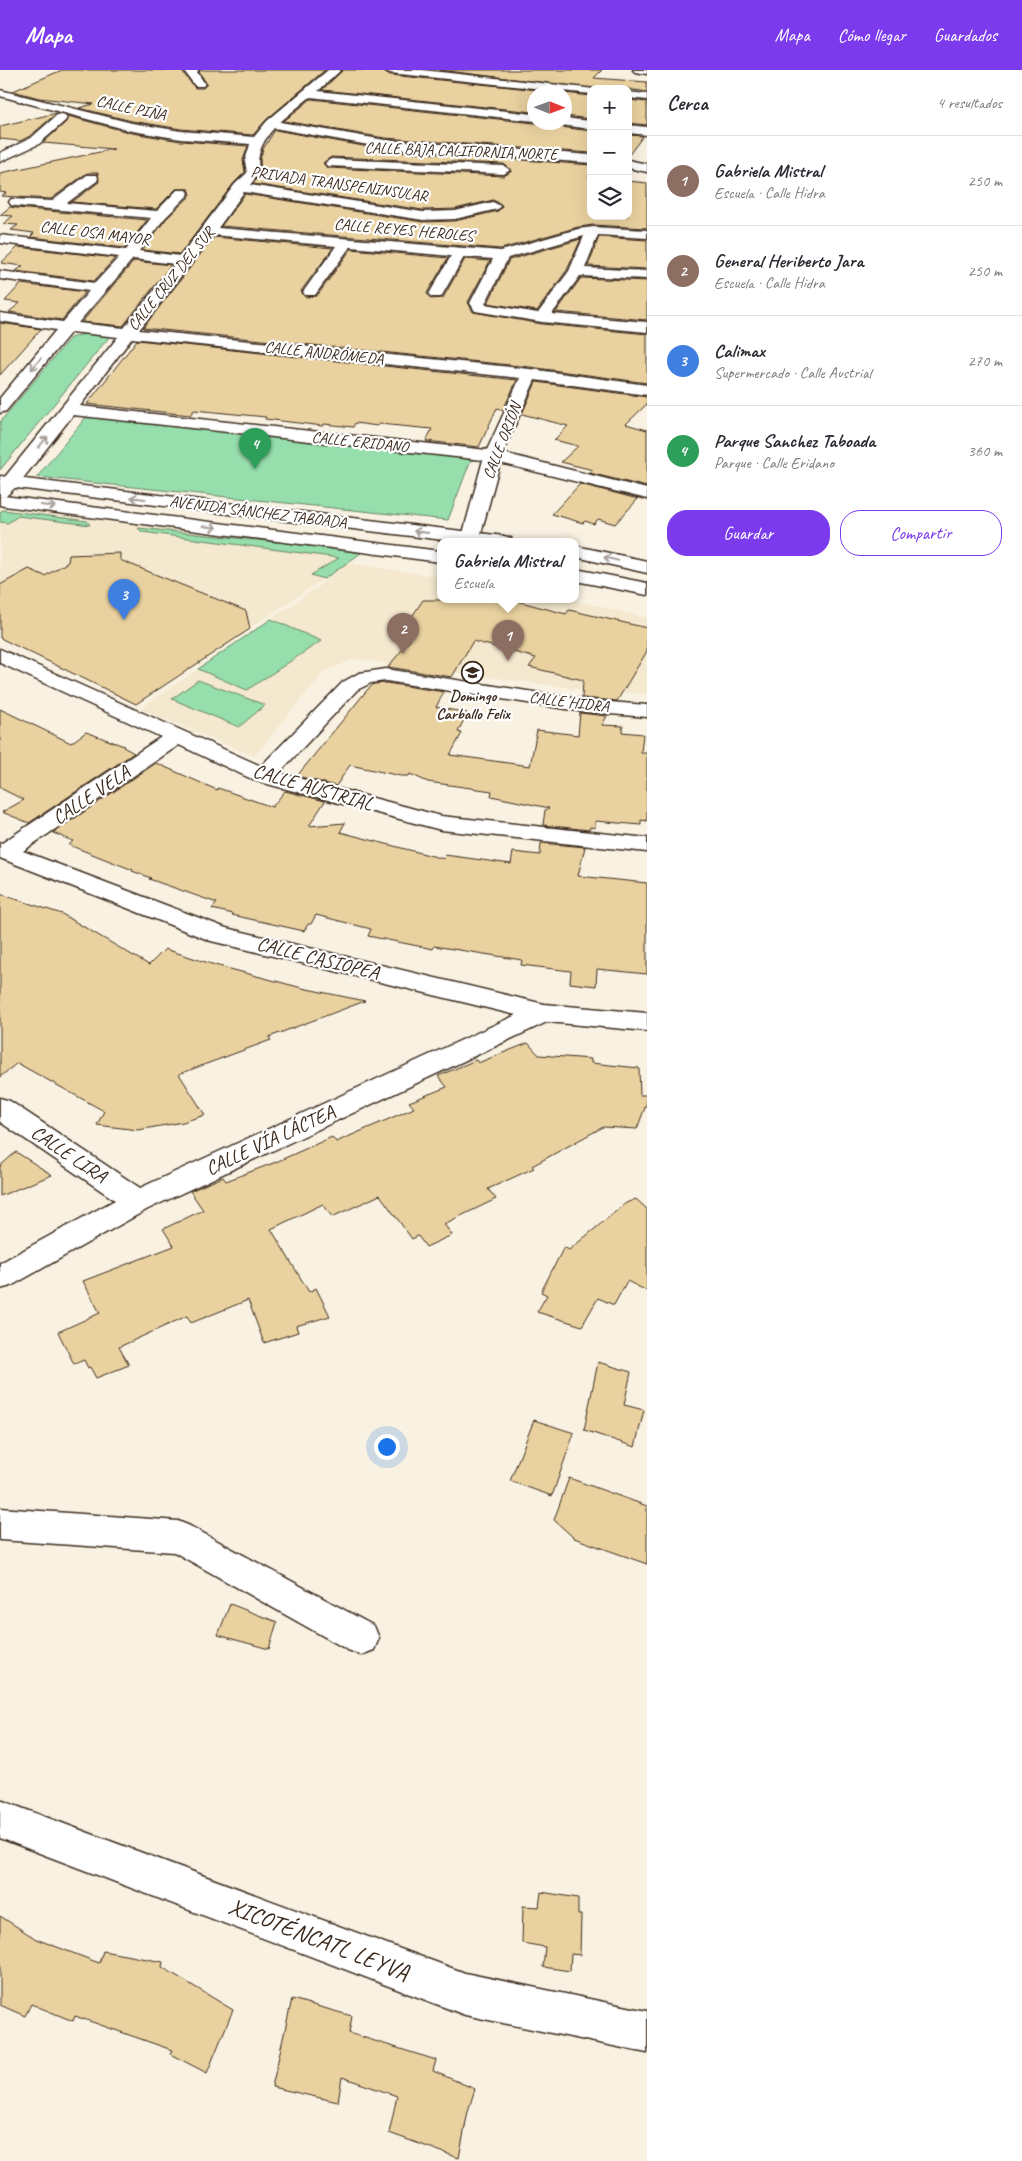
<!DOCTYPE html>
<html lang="es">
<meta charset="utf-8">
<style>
body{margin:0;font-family:Caveat,sans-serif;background:#f7f7f7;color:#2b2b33}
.controls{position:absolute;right:15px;top:15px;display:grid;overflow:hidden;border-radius:10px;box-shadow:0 5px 20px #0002}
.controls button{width:45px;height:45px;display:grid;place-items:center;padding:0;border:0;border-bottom:1px solid #e1e1e2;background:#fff;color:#2b2b33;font:25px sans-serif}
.compass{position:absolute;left:527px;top:15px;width:45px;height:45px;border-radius:50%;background:#fff;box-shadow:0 5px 20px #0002;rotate:91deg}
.you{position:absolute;left:386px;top:1376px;width:18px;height:18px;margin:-12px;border:4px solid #fff;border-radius:50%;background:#1a73e8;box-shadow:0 0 0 8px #1a73e833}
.badge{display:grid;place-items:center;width:32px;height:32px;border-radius:50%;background:#7c3aed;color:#fff;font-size:16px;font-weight:700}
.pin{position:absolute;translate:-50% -41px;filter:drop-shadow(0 1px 2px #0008)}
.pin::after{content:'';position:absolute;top:26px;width:18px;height:15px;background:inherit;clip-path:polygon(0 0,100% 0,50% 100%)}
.popup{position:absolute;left:437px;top:468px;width:142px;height:65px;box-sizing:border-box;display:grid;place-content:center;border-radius:10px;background:#fff;filter:drop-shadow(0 1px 4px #0005);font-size:16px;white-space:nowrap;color:#7c7c81}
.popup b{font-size:19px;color:#2b2b33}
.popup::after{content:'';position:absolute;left:50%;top:100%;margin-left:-10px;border:10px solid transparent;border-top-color:#fff}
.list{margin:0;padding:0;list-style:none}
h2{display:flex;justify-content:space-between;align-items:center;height:65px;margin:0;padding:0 20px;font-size:21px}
h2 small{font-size:16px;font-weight:400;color:#7c7c81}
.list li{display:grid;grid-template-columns:32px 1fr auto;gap:15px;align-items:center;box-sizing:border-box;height:90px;padding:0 20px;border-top:1px solid #e1e1e2}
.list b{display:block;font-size:19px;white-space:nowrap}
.list p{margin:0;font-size:16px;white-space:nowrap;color:#7c7c81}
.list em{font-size:16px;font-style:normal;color:#7c7c81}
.actions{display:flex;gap:10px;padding:15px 20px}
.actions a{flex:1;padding:11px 0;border:1px solid #7c3aed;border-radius:20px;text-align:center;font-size:18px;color:#7c3aed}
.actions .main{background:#7c3aed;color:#fff}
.icon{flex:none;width:28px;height:28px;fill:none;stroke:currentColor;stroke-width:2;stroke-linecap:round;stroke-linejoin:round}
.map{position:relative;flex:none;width:647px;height:2091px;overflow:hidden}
header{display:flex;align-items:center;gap:30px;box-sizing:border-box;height:70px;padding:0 25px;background:#7c3aed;color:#fff}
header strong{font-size:24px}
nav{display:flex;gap:28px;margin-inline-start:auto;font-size:18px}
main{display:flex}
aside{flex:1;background:#fff}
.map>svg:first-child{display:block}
</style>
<header>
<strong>Mapa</strong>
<nav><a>Mapa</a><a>Cómo llegar</a><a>Guardados</a></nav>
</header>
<main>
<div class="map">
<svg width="647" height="2091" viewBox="0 0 647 2091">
<rect width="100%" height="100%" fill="#f9f2e2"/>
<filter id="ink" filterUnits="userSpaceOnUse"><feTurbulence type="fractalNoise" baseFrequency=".02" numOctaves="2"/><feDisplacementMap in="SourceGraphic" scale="10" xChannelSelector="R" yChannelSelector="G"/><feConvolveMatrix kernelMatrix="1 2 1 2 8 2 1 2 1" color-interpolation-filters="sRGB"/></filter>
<g filter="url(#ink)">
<path fill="#f4e8ce" d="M 0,438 L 361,483 L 348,493 L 440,507 L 440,530 L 573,530 L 647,548 L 647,624 L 592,621 L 355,589 L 325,601 L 254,686 L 140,639 L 319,516 L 340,498 L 136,634 L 0,568 Z"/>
<g fill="#96deac" stroke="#688465">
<path d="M 84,264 L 110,266 L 0,400 L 0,352 L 70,268 Z"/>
<path d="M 87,346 L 478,388 L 470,392 L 448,450 L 37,407 Z"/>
<path d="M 3,440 L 87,451 L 90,455 L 18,446 L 8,453 L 0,452 L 0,442 Z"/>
<path d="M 138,458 L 286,473 L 361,483 L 324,509 L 311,505 L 339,488 L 142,462 Z"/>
<path d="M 271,549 L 321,571 L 247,620 L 198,599 Z"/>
<path d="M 198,610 L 265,635 L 239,657 L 172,629 Z"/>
</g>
<g fill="#ead2a0" stroke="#3b2a1e" fill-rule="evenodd">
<path d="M 62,0 L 184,0 L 183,3 L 195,18 L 203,18 L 207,14 L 199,2 L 201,0 L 325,0 L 266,50 L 253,65 L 181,59 L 132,51 L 79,38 L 94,34 L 39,28 L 13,21 Z"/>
<path d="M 343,0 L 382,0 L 390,5 L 559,22 L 534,22 L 534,42 L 322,20 Z"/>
<path d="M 439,0 L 602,0 L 594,8 L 647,12 L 647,22 L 628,19 L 597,19 Z"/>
<path d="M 564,23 L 591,26 L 591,49 L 564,46 Z"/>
<path d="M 311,29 L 534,53 L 556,52 L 560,57 L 591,61 L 591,83 L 385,68 L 284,51 Z"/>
<path d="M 628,30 L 647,32 L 647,55 L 628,53 Z"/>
<path d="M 57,43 L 30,66 L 20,71 L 0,69 L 0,56 Z"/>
<path d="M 68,46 L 132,63 L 181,71 L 248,76 L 243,90 L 245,102 L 234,113 L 180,184 L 143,180 L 166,149 L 189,127 L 191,124 L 189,119 L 176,119 L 156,139 L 72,132 L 99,112 L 98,103 L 87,103 L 51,129 L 1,126 L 6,123 L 0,122 L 0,103 L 114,79 L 43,73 L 66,52 Z"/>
<path d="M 275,60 L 385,80 L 591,95 L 591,105 L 588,106 L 591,107 L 591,146 L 628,146 L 628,111 L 647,113 L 647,158 L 593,155 L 578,157 L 501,179 L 221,156 L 245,124 L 423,152 L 455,151 L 498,141 L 502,137 L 501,134 L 493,130 L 455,139 L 423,140 L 253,114 L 261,103 L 260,90 L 263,79 ZM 331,87 L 504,94 L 512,101 L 504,106 L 327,98 L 323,93 Z"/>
<path d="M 628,65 L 643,66 L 628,86 Z"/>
<path d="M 10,137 L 16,138 L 147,150 L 125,178 L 30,167 L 34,163 L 11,160 L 18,155 L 3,154 L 13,146 L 0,145 Z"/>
<path d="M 214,167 L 333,178 L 301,221 L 305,227 L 317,226 L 351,179 L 448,188 L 427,223 L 431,229 L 443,228 L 465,189 L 490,191 L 468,232 L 473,242 L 542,254 L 647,264 L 647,313 L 530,297 L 143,258 Z"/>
<path d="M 599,167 L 647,170 L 647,199 L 588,196 Z"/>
<path d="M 581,169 L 567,200 L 537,241 L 488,233 L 509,190 Z"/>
<path d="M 18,177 L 115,188 L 94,211 L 16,201 L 23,196 L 1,193 Z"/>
<path d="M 134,191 L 171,195 L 123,256 L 82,252 Z"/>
<path d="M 581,208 L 647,211 L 647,250 L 556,242 Z"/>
<path d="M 21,214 L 85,222 L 62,250 L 9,242 L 20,233 L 5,231 Z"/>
<path d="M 0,253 L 41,259 L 0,305 Z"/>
<path d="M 137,270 L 517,310 L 503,340 L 497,338 L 479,377 L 426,371 L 432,359 L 379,354 L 378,356 L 355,353 L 353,357 L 324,354 L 323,356 L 265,349 L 266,347 L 194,340 L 190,345 L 87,334 Z"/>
<path d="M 536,312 L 647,327 L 647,334 L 626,354 L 647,360 L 647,417 L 590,403 L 593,400 L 561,392 L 578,376 L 554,370 L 568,356 L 522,344 Z"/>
<path d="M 580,414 L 638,429 L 615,454 L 598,449 L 594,454 L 585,451 L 583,453 L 552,444 Z"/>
<path d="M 120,483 L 120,490 L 246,541 L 250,559 L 136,634 L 0,568 L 0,515 L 29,499 L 45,506 L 68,492 L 69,485 Z"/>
<path d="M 423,530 L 513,530 L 566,544 L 569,540 L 647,558 L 647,581 L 617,631 L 582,628 L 583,610 L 529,597 L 536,588 L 473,571 L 452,607 L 388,597 L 411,569 L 399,566 Z"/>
<path d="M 386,613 L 444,622 L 436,637 L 467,643 L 458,662 L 462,663 L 450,685 L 530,696 L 537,660 L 578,665 L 580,643 L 607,646 L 602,655 L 623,656 L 622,662 L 643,664 L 641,683 L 647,683 L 647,751 L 641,750 L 641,755 L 595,751 L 595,758 L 590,757 L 589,760 L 543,755 L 545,740 L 549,738 L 491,726 L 492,721 L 428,712 L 410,704 L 409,706 L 401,706 L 350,695 L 336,716 L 297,706 L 368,619 L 374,614 Z"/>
<path d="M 0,639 L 71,673 L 86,662 L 124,676 L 123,677 L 134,683 L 29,753 L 2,742 L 24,730 L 0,718 Z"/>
<path d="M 156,693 L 217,720 L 218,718 L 272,737 L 285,721 L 325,731 L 309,756 L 345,753 L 340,762 L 444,789 L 445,785 L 511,794 L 513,782 L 540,785 L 541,773 L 585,777 L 578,806 L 647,813 L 647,904 L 597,899 L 596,916 L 570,913 L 571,901 L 521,895 L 522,890 L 434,876 L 433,879 L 368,866 L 371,859 L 316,845 L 311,854 L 308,854 L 304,861 L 232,845 L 233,844 L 212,839 L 217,833 L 149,809 L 151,808 L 132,801 L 133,800 L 69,775 L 73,771 L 53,763 Z"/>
<path d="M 0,824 L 62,844 L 149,895 L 165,879 L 215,895 L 302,918 L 365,931 L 269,967 L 271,970 L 179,1004 L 205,1045 L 183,1052 L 138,1060 L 97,1055 L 104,1041 L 17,993 L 0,1007 Z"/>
<path d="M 528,973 L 539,985 L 591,989 L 591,993 L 639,998 L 640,1025 L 647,1025 L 647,1032 L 637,1059 L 603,1057 L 532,1096 L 534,1098 L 488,1119 L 496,1129 L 444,1154 L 452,1165 L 426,1177 L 418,1166 L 412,1169 L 380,1125 L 332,1147 L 323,1134 L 271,1159 L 309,1222 L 316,1218 L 330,1246 L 296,1256 L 298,1262 L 264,1273 L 248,1230 L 191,1253 L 187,1246 L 119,1277 L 129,1295 L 96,1308 L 90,1297 L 88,1298 L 84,1290 L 74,1294 L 58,1262 L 100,1243 L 83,1211 L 174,1176 L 163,1159 L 203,1140 L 190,1121 L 223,1107 L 226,1111 L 276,1092 L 332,1067 L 336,1072 L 414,1038 L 409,1032 L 447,1017 L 438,1006 L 476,990 L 478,993 Z"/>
<path d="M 16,1082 L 52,1105 L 0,1126 L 0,1096 Z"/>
<path d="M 636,1129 L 647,1139 L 647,1221 L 627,1211 L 614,1235 L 598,1228 L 582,1256 L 537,1242 L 547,1225 L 541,1222 L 564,1177 L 569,1180 L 626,1133 Z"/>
<path d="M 598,1292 L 631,1302 L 624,1335 L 644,1340 L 635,1377 L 584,1360 Z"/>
<path d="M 534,1350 L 574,1363 L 552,1426 L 510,1411 Z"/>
<path d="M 569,1408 L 647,1436 L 647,1494 L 574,1468 L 554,1450 Z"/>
<path d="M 230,1534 L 277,1552 L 269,1579 L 218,1565 Z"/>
<path d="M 541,1822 L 578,1828 L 578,1845 L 581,1845 L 580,1885 L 571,1884 L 570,1901 L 543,1897 L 545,1877 L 522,1873 L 523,1836 L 539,1837 Z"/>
<path d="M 0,1846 L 36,1869 L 99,1893 L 103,1881 L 163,1892 L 162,1897 L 233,1940 L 207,2003 L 170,1984 L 172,1980 L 75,1946 L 73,1951 L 31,1934 L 25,1946 L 0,1935 Z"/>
<path d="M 292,1929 L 352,1946 L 349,1963 L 436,1990 L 433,2001 L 475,2019 L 468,2041 L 459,2088 L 389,2063 L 397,2026 L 342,2007 L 338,2032 L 272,2017 Z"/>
</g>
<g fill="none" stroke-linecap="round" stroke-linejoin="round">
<defs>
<g id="minor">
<path d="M 187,0 L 199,0 L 197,2 L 205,14 L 203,16 L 195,16 L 185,2 Z"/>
<path d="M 328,0 L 341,0 L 318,21 L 534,44 L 534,51 L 310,27 L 280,52 L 385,70 L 591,85 L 591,93 L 385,78 L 274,58 C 262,72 256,84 259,103 L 250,115 L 423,142 L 455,141 L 493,132 L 500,136 L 498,139 L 455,149 L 423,150 L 244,122 L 218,158 L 501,181 L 578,159 L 593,157 L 647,160 L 647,168 L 598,165 L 585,198 L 647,201 L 647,209 L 580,206 L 552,244 L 647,252 L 647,262 L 542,252 L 475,241 L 470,233 L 493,189 L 464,187 L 441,227 L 431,227 L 429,224 L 451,186 L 350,177 L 315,225 L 305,225 L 303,222 L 336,176 L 213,165 L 139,260 L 530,299 L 647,315 L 647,325 L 535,310 L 503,383 L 647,419 L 647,429 L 500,393 L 480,467 L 478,471 L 464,471 L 462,467 L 483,390 L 73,345 L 17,416 L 6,426 L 0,427 L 0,413 L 118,267 L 71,262 L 6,341 L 0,343 L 0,328 L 56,260 L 0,251 L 0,243 L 63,252 L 89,221 L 0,209 L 0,201 L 95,213 L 119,187 L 0,173 L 0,165 L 126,180 L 151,148 L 16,136 L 11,135 L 9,132 L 11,129 L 52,131 L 87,105 L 97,105 L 98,108 L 97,111 L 67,133 L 157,141 L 177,120 L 187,120 L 189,123 L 187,126 L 165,148 L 139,181 L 181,186 L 235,114 L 247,103 L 245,91 L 250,74 L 181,69 L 132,61 L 0,26 L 0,20 L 132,53 L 181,61 L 254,67 L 267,51 ZM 584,166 L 569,201 L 538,243 L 485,234 L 508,188 ZM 133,189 L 175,194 L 124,258 L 78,253 ZM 132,268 L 520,308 L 487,380 L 80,336 Z"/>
<path d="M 384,0 L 422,0 L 595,19 L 591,19 L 591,24 L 390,3 Z"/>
<path d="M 633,0 L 647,0 L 647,4 L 635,2 Z"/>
<path d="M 628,22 L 647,24 L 647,30 L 628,28 Z"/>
<path d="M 61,44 L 65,45 L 67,48 L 65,51 L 39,74 L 0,92 L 0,83 L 31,68 L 57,45 Z"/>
<path d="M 564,48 L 591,51 L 591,59 L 560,55 L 558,52 L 564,52 Z"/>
<path d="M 628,55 L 647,57 L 647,65 L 628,63 Z"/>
<path d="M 331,89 L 504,96 L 510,100 L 504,104 L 327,96 L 325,93 Z"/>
<path d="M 628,90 L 647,94 L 647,102 L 628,98 Z"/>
<path d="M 0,579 L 261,696 L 343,612 L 359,603 L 386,599 L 585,630 L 647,635 L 647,647 L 585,642 L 386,611 L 371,613 L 357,620 L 279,703 L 441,746 L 647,768 L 647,782 L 441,760 L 256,711 L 179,675 L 23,781 L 226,858 L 544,934 L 647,943 L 647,961 L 547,952 L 148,1139 L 11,1216 L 0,1219 L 0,1193 L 115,1130 L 0,1052 L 0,1028 L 10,1031 L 140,1118 L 516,945 L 211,871 L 0,788 L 0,773 L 2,773 L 161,667 L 0,593 Z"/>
<path d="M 0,1438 L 178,1451 L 190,1456 L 374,1556 L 379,1568 L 374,1580 L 361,1585 L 348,1580 L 174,1482 L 0,1470 Z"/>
<path d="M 0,1730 L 465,1903 L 647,1941 L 647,1983 L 465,1945 L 0,1768 Z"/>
</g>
<g id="major">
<path d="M 0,406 L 504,466 L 511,468 L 513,472 L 460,472 L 0,416 Z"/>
<path d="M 4,426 L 440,481 L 440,492 L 4,436 L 0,435 L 0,427 Z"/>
<path d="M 576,476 L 647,491 L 647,503 L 576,487 Z"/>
<path d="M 576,499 L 647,513 L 647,525 L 576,511 Z"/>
</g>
</defs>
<use href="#minor" stroke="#3b2a1e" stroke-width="3"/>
<use href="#major" stroke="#3b2a1e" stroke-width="3"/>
<use href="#minor" fill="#fff" fill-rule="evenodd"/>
<use href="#major" fill="#fff" fill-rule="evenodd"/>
</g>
<defs><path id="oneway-shaft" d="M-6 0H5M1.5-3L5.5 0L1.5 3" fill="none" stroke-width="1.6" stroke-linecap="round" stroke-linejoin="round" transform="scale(1.25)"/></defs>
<g stroke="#a79f9a">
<use href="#oneway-shaft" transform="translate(36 294) rotate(130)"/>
<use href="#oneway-shaft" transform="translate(43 372) rotate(-51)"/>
<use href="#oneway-shaft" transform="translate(138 428) rotate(-173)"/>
<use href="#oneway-shaft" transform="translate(48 436) rotate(7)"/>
<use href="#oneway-shaft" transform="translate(210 457) rotate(7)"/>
<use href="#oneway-shaft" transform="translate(421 462) rotate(-173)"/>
<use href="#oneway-shaft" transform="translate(611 489) rotate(-167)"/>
</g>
</g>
<defs>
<symbol id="school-ring" viewBox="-11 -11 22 22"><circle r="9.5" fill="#fff" stroke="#3b2a1e" stroke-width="1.5"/><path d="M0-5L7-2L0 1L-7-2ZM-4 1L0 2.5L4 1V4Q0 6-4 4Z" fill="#3b2a1e"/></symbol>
</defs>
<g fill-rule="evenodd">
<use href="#school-ring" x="460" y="590" width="25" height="25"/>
</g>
<g text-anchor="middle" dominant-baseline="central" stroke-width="4.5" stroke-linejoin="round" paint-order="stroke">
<g font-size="16" fill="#3b2a1e" stroke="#fff">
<text transform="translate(131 38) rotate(12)">CALLE PIÑA</text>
<text transform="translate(461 81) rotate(2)">CALLE BAJA CALIFORNIA NORTE</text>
<text transform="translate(339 114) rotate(8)">PRIVADA TRANSPENINSULAR</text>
<text transform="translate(404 160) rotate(5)">CALLE REYES HEROLES</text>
<text transform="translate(95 163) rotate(7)">CALLE OSA MAYOR</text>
<text transform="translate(171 209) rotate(-51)">CALLE CRUZ DEL SUR</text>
<text transform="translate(324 283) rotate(6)">CALLE ANDRÓMEDA</text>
<text transform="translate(502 371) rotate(-69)">CALLE ORIÓN</text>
<text transform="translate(360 372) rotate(6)">CALLE ERIDANO</text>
<text transform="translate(258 442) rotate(7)">AVENIDA SÁNCHEZ TABOADA</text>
<text transform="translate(569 632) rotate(7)">CALLE HIDRA</text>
</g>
<g font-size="16" font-weight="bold" fill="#3b2a1e" stroke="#fff">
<text x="473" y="626">Domingo<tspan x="473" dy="18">Carballo Felix</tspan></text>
</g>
<g font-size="20" fill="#3b2a1e" stroke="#fff">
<text transform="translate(313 717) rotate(16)">CALLE AUSTRIAL</text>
<text transform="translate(91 725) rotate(-34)">CALLE VELA</text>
<text transform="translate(318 888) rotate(14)">CALLE CASIOPEA</text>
<text transform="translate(270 1070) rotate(-25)">CALLE VÍA LÁCTEA</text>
<text transform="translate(69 1084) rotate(34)">CALLE LIRA</text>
</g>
<g font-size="24" fill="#3b2a1e" stroke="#fff">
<text transform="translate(319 1869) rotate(21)">XICOTÉNCATL LEYVA</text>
</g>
</g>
</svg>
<div class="controls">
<button>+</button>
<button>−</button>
<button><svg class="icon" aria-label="layers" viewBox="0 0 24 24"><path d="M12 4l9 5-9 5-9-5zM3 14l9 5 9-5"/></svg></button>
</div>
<svg class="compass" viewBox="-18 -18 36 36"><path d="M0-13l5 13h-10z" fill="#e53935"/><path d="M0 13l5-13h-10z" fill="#7c7c81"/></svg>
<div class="you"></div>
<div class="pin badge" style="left:508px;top:591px;background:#8d6e63">1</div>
<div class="popup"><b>Gabriela Mistral</b>Escuela</div>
<div class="pin badge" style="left:403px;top:584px;background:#8d6e63">2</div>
<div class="pin badge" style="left:124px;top:550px;background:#3f7fe0">3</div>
<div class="pin badge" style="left:255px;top:399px;background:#2e9e5b">4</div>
</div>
<aside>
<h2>Cerca<small>4 resultados</small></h2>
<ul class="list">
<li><span class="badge" style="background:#8d6e63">1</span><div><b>Gabriela Mistral</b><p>Escuela · Calle Hidra</p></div><em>250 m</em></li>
<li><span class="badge" style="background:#8d6e63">2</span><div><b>General Heriberto Jara</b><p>Escuela · Calle Hidra</p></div><em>250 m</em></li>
<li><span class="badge" style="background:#3f7fe0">3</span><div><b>Calimax</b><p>Supermercado · Calle Austrial</p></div><em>270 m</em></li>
<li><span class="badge" style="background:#2e9e5b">4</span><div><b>Parque Sanchez Taboada</b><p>Parque · Calle Eridano</p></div><em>360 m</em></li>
</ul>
<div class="actions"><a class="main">Guardar</a><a>Compartir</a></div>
</aside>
</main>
